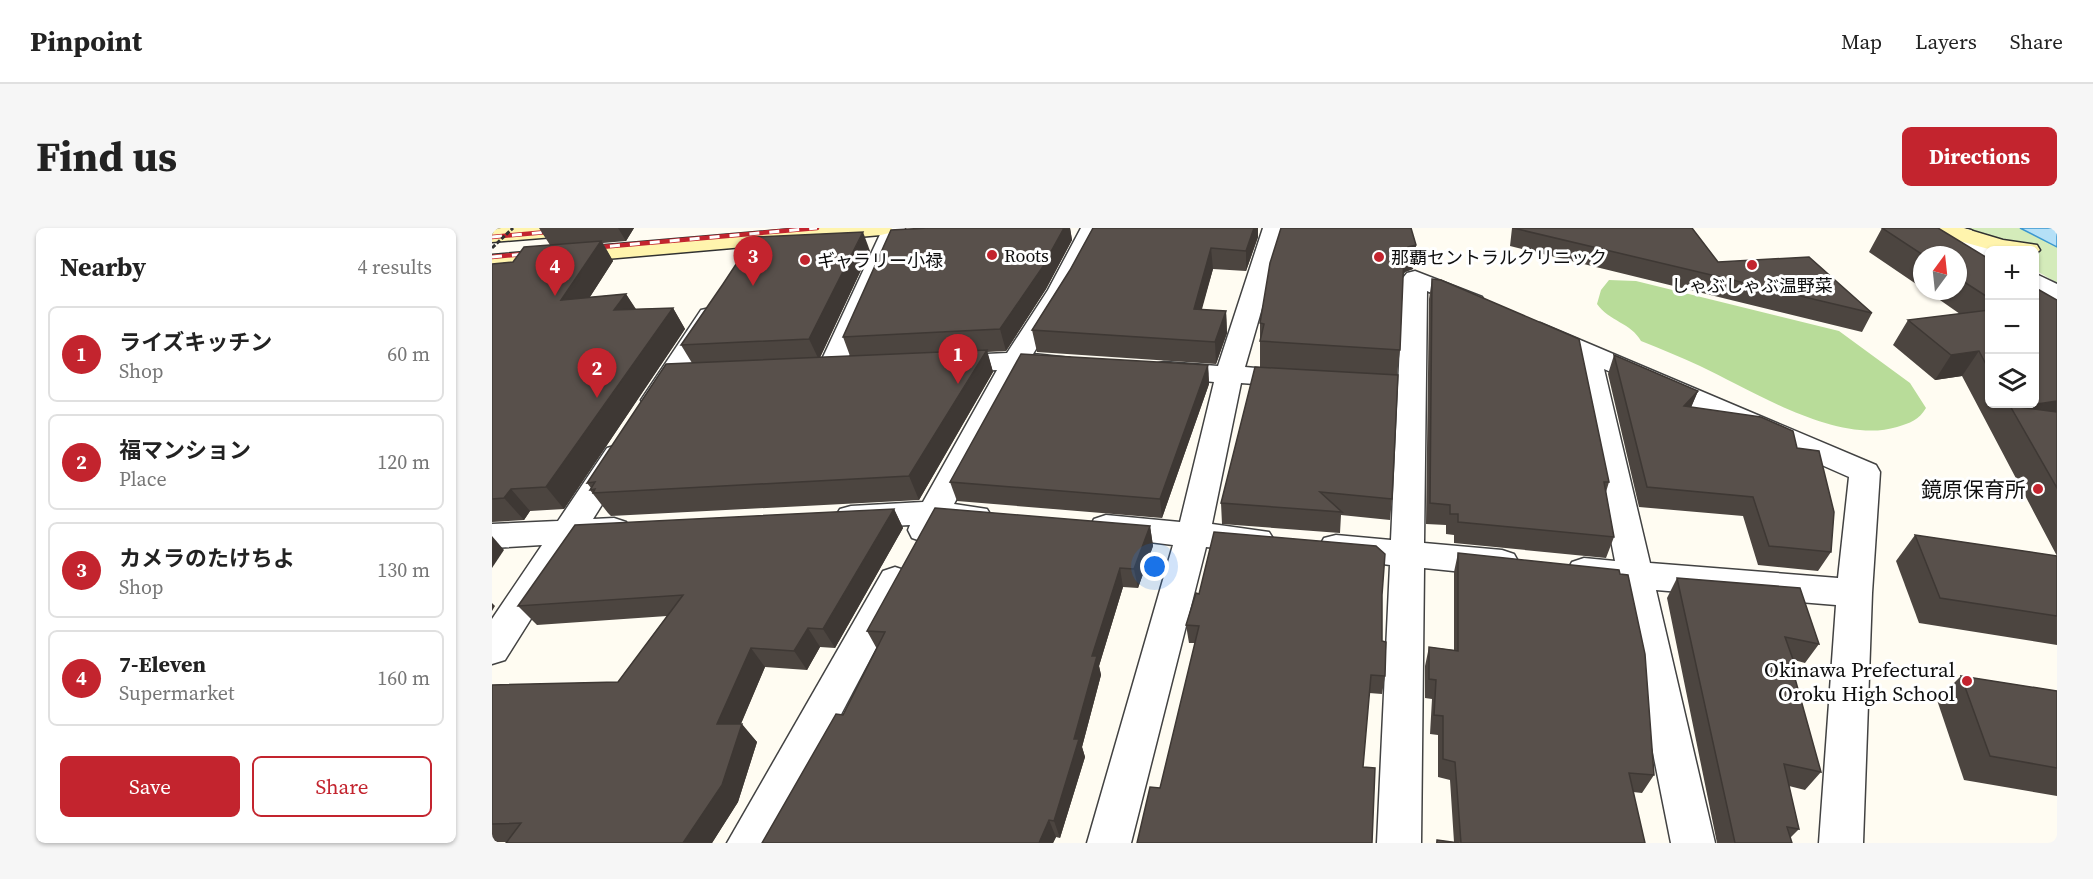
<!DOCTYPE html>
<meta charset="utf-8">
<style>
body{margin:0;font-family:"Source Serif 4","Noto Sans JP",serif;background:#f6f6f6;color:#222}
.controls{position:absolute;right:18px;top:18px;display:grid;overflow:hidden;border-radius:9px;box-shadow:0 2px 4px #0004}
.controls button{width:54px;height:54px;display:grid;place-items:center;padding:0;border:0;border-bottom:2px solid #e0e0e0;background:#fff;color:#222;font:30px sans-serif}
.compass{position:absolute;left:1421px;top:18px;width:54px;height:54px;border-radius:50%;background:#fff;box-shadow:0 2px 4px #0004;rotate:15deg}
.you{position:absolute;left:663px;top:339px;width:21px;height:21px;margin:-15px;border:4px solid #fff;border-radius:50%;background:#1a73e8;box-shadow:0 0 0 9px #1a73e833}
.badge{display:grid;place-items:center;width:39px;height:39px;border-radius:50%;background:#c3242e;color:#fff;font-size:20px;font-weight:700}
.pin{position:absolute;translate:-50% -50px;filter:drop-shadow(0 2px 3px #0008)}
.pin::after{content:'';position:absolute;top:32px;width:21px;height:18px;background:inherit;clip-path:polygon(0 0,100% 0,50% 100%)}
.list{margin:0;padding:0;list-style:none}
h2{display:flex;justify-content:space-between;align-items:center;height:78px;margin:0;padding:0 24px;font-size:26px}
h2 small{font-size:20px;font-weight:400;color:#767676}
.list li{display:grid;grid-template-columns:39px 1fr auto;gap:18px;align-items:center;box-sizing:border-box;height:96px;margin:0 12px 12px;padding:0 12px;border:2px solid #e0e0e0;border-radius:9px}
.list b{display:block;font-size:22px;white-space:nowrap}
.list p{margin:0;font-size:20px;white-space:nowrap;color:#767676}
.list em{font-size:20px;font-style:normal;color:#767676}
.actions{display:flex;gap:12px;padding:18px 24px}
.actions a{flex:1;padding:14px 0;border:2px solid #c3242e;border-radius:9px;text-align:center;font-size:21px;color:#c3242e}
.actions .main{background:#c3242e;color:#fff}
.icon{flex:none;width:33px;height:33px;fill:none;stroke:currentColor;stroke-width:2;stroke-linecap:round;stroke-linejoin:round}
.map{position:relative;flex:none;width:1565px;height:615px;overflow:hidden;border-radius:9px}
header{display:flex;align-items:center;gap:36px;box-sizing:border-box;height:84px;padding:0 30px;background:#fff;border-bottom:2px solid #e0e0e0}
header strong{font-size:28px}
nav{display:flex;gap:33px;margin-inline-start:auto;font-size:21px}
.intro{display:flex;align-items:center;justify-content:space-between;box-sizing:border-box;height:144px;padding:0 36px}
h1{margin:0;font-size:42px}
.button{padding:15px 27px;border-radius:9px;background:#c3242e;color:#fff;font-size:21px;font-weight:700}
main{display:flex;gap:36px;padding:0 36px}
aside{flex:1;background:#fff;border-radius:9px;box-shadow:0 2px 4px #0004}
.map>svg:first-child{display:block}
</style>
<header>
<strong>Pinpoint</strong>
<nav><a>Map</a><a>Layers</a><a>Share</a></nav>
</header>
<div class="intro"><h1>Find us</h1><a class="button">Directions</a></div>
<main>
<aside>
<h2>Nearby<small>4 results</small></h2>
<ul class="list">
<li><span class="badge">1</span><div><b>ライズキッチン</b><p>Shop</p></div><em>60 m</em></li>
<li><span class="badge">2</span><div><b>福マンション</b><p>Place</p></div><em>120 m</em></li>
<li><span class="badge">3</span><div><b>カメラのたけちよ</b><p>Shop</p></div><em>130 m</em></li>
<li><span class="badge">4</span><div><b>7-Eleven</b><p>Supermarket</p></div><em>160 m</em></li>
</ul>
<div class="actions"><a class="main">Save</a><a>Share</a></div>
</aside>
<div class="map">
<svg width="1565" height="615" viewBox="0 0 1565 615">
<rect width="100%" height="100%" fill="#fffcf2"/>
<path fill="#d4ebba" d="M 1474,0 L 1529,0 L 1565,18 L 1565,55 L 1543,42 L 1542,22 L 1511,22 Z"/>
<path fill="#b8dc99" d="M 1117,52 L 1144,53 L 1347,103 L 1418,155 L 1434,180 C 1427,192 1418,195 1405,199 C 1346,217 1261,163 1208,138 C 1189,129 1169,121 1149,113 C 1139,95 1117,93 1105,76 L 1109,62 Z"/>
<path fill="#b5e0f7" stroke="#3b97d0" stroke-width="1.5" d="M 1528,0 L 1565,0 L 1565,19 Z"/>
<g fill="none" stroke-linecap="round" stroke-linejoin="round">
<defs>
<g id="minor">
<path d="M 391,0 L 413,0 L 351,142 L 348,148 L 338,150 L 328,148 L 325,142 Z"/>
<path d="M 589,0 L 611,0 L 580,62 L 541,126 L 578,130 L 582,136 L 578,142 L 569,144 L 532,142 L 462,276 L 495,281 L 500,289 L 495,297 L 484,300 L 451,297 L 444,310 L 432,314 L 420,310 L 416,302 L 418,297 L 359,300 L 348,297 L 343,289 L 348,281 L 359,278 L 431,274 L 505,142 L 453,144 L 444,142 L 440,136 L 444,130 L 453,128 L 515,125 L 556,62 Z"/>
<path d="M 771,0 L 793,0 L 753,139 L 816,145 L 820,151 L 816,157 L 806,159 L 749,155 L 720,296 L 777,304 L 782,312 L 777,320 L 765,324 L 714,319 L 639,615 L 595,615 L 681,317 L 602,307 L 598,299 L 602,291 L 614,287 L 688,294 L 722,154 L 662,148 L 659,142 L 662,136 L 672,134 L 726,138 Z"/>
<path d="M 1471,0 L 1479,2 L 1508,22 L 1498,22 L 1498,31 L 1490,29 L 1460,7 L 1463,2 Z"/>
<path d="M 923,43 L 990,69 L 993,74 L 990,79 L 981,81 L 972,79 L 935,63 L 932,315 L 1010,322 L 1022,326 L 1027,335 L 1022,344 L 1010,348 L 932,340 L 929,615 L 885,615 L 898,337 L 832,328 L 827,319 L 832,310 L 844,307 L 899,312 L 911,50 L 915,45 Z"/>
<path d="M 1542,45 L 1565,56 L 1565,73 L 1542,63 Z"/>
<path d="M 218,80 L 227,82 L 230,87 L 177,172 L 173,178 L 163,181 L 153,178 L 149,172 L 209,82 Z"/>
<path d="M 1048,95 L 1384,237 L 1388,244 L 1380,365 L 1371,615 L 1327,615 L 1344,377 L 1164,362 L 1223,615 L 1179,615 L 1128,359 L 1080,352 L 1075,343 L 1080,334 L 1092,330 L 1123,333 L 1083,128 L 1039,108 L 1035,103 L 1039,98 ZM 1112,141 L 1357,249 L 1346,350 L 1158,335 Z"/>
<path d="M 126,217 L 137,220 L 141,227 L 101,291 L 122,290 L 134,294 L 138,302 L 134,310 L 122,314 L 86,316 L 13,432 L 0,436 L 0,391 L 50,317 L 0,320 L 0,296 L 66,293 L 115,220 Z"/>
<path d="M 403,339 L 415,343 L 420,352 L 281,615 L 235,615 L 391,343 Z"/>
</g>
<g id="secondary">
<path d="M 0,0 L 97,0 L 94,5 L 86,7 L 0,14 Z"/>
<path d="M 313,0 L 400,0 L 397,5 L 389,7 L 0,41 L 0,27 Z"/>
<path d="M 1436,0 L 1471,0 L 1511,12 L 1545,17 L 1548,22 L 1542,27 L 1542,22 L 1500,22 L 1439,5 Z"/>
</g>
</defs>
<use href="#minor" stroke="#424242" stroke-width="3"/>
<use href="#secondary" stroke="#313131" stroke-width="3"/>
<use href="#minor" fill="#fff" fill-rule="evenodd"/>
<use href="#secondary" fill="#fff4ad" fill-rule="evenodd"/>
<defs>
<g id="rail">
<path d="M 0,9 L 66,3"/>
<path d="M 98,20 L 325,0"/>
<path d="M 0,29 L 44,25"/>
</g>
</defs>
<use href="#rail" stroke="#c3242e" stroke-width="4.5"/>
<use href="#rail" stroke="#fff" stroke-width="3" stroke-dasharray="10" stroke-linecap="butt"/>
<path stroke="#313131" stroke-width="3" stroke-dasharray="4.5 2" stroke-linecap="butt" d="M 0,20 L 21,0"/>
</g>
<g fill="#4c4540">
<path d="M 47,0 L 142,0 L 134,13 L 111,15 L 121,33 L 98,69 L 134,66 L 144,81 L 181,80 L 193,101 L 72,281 L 38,283 L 32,292 L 0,294 L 0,36 L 21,34 L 58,17 Z"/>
<path d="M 436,0 L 578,0 L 580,12 L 554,61 L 514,123 L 495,124 L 501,144 L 427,272 L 119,288 L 116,285 L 98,262 L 99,260 L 95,255 L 200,135 L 189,117 L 378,23 L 328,129 L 358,128 L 351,109 Z"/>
<path d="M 601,0 L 766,0 L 766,9 L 754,43 L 721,41 L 709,82 L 734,83 L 735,105 L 724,136 L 545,124 L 540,102 L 578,42 Z"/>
<path d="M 1020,0 L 1200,0 L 1226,34 L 1380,85 L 1370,104 L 1018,18 Z"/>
<path d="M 1390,0 L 1497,31 L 1497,176 L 1542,176 L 1563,72 L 1565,72 L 1565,328 L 1470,148 L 1443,152 L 1401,117 L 1416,92 L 1468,86 L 1435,63 L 1466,63 L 1466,27 L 1430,27 L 1430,60 L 1377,24 Z"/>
<path d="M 924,17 L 921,41 L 913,44 L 911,47 L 908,122 L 905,147 L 900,271 L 898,292 L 849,287 L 848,305 L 730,296 L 729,275 L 768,139 L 768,95 Z"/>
<path d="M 940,51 L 1117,254 L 1114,264 L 1122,309 L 1114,330 L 962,315 L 962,307 L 954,306 L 954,297 L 934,296 L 937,71 Z"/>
<path d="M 1122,127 L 1206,163 L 1199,179 L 1305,220 L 1339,324 L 1326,343 L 1266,337 L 1251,288 L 1147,279 L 1116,146 Z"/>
<path d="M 716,137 L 717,156 L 670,290 L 465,273 L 458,254 Z"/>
<path d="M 402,281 L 411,300 L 343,420 L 328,419 L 315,442 L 273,439 L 249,496 L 265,514 L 246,574 L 220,615 L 0,614 L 0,457 L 126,454 L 175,388 L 45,397 L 26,378 Z"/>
<path d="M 658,298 L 661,318 L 646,360 L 631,359 L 607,438 L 609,447 L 590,519 L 593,529 L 568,610 L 564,609 L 561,615 L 270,615 L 351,487 L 385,421 L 375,403 Z"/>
<path d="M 1423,307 L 1565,328 L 1565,417 L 1427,395 L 1404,333 Z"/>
<path d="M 966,325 L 1162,547 L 1150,565 L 1141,564 L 1153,615 L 944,615 L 945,612 L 962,614 L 958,552 L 946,549 L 946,507 L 938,506 L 940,471 L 933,470 L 933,438 L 937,419 L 962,422 L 962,344 Z"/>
<path d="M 1185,350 L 1327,416 L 1313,435 L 1302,432 L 1303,437 L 1300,441 L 1329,544 L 1313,562 L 1297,558 L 1307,601 L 1298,610 L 1300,615 L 1225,615 L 1175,370 Z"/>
<path d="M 890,367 L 890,413 L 893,448 L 890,466 L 877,465 L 668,560 L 703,415 L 697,415 L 694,397 Z"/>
<path d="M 1469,448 L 1565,463 L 1565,568 L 1472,552 L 1445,472 Z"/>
</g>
<g fill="#3e3834">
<path d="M 126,0 L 142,0 L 134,13 Z"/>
<path d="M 572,0 L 578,0 L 580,12 L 554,61 L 514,123 L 508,101 Z"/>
<path d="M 762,0 L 766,0 L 766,9 L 754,43 L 754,23 Z"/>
<path d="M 371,4 L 378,23 L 327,132 L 317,111 Z"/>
<path d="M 109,13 L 121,33 L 83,92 L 69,72 Z"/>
<path d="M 924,17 L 921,41 L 913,44 L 909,50 L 912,26 L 916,19 Z"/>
<path d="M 719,20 L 721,41 L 704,103 L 702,81 Z"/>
<path d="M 134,66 L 147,87 L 122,82 Z"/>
<path d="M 181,80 L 193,101 L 72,281 L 54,259 Z"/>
<path d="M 734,83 L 735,105 L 724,136 L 723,114 Z"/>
<path d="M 495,122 L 501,144 L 427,272 L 417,248 Z"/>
<path d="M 1487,123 L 1470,148 L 1443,152 L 1459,127 Z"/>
<path d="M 716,137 L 717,156 L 670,290 L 668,271 Z"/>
<path d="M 1206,163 L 1198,182 L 1192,178 Z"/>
<path d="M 1565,173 L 1565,194 L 1526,179 Z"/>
<path d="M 19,261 L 38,283 L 32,292 L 12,270 Z"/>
<path d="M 402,281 L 411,300 L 343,420 L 331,401 Z"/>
<path d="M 658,298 L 661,318 L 646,360 L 642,341 Z"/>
<path d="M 0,308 L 12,322 L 0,340 Z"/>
<path d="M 628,340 L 631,359 L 607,438 L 609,447 L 590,519 L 593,529 L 568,610 L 562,593 L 582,511 L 600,428 Z"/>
<path d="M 0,375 L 3,378 L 0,383 Z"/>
<path d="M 316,400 L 328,419 L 315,442 L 302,423 Z"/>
<path d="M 259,420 L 273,439 L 241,514 L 225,496 Z"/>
<path d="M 250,496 L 265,514 L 246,574 L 220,615 L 191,615 Z"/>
<path d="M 557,592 L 564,609 L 561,615 L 547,615 Z"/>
</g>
<g fill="#58504b" stroke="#3e3834" stroke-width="1.5">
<path d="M 436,0 L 572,0 L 550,40 L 508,101 L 351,109 L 399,2 Z"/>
<path d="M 601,0 L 762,0 L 754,23 L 719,20 L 702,81 L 734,83 L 723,114 L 540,102 L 578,42 Z"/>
<path d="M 789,0 L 919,0 L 924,17 L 916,19 L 912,26 L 908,122 L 768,113 L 772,96 L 768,95 L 778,35 Z"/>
<path d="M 1021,0 L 1200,0 L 1226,34 L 1317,29 L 1380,85 Z"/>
<path d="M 1390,0 L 1446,0 L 1497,31 L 1497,70 L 1466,50 L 1466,27 L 1431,27 Z"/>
<path d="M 371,4 L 317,111 L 189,117 L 231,56 L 262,9 Z"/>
<path d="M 109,13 L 69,72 L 134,66 L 122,82 L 181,80 L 54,259 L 19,261 L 12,270 L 0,271 L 0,36 L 21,34 L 32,19 Z"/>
<path d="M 940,51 L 949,52 L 1087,111 L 1117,254 L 1112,254 L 1122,309 L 966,294 L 966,286 L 958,286 L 958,277 L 938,275 Z"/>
<path d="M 1542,59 L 1565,72 L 1565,173 L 1526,179 L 1565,184 L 1565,260 L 1517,176 L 1542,176 Z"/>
<path d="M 1497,82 L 1497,142 L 1487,123 L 1459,127 L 1416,92 Z"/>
<path d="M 495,122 L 417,248 L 101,265 L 103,261 L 98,262 L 103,254 L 95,255 L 174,136 Z"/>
<path d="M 529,126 L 716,137 L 668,271 L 458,254 Z"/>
<path d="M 1122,127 L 1206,163 L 1192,178 L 1269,189 L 1301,203 L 1305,220 L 1327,223 L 1342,284 L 1339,324 L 1277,318 L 1261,269 L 1155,259 Z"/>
<path d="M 763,139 L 906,147 L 900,271 L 828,264 L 850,284 L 729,275 Z"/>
<path d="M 443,280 L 658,298 L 642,341 L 628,340 L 600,428 L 605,428 L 582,511 L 587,511 L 562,593 L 557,592 L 547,615 L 270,615 L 344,486 L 351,487 L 393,404 L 375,403 Z"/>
<path d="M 402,281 L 331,401 L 316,400 L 302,423 L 259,420 L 225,496 L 250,496 L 230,557 L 191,615 L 14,615 L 29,595 L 0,596 L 0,457 L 126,454 L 191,367 L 26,378 L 83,297 Z"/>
<path d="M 722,304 L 884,318 L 893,326 L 890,367 L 890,413 L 894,414 L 893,448 L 879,447 L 871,539 L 883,540 L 880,615 L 645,615 L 658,559 L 668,560 L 707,398 L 694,397 L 704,365 L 707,366 Z"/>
<path d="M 1423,307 L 1565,328 L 1565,388 L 1448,370 Z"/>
<path d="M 966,325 L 1127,342 L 1128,346 L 1136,347 L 1153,426 L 1162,547 L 1137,545 L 1153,615 L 969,615 L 963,534 L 951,531 L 951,488 L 942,487 L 944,452 L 937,451 L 937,419 L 966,423 Z"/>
<path d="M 1185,350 L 1308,360 L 1327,416 L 1293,409 L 1303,437 L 1299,436 L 1329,544 L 1292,536 L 1307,601 L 1295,599 L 1300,615 L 1243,615 Z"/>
<path d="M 1469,448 L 1565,463 L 1565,540 L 1498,528 Z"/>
<path d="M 945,612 L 967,615 L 945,615 Z"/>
</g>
<g fill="#c3242e" stroke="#fff" stroke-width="2">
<circle cx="500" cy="27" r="6"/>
<circle cx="887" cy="29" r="6"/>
<circle cx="313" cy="32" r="6"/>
<circle cx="1260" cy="37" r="6"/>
<circle cx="1546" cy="261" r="6"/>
<circle cx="1475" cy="453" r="6"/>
</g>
<g text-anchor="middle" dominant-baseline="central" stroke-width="6" stroke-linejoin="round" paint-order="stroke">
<g font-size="18" fill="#0f0f0f" stroke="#fff" text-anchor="start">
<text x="512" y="27">Roots</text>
<text x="899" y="29">那覇セントラルクリニック</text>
<text x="325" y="32">ギャラリー小禄</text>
<text x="1260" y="57" text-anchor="middle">しゃぶしゃぶ温野菜</text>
</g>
<g font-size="21" fill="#0f0f0f" stroke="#fff" text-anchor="end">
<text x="1534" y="261">鏡原保育所</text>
<text x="1463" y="441">Okinawa Prefectural<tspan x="1463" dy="24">Oroku High School</tspan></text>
</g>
</g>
</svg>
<div class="controls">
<button>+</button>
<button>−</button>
<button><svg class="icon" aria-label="layers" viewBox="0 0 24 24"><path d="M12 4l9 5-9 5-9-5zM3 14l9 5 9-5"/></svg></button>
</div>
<svg class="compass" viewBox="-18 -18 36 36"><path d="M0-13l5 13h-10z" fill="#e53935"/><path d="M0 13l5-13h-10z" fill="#767676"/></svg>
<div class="you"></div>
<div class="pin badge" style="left:466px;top:156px">1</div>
<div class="pin badge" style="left:105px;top:170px">2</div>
<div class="pin badge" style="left:261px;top:58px">3</div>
<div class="pin badge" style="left:63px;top:68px">4</div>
</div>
</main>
